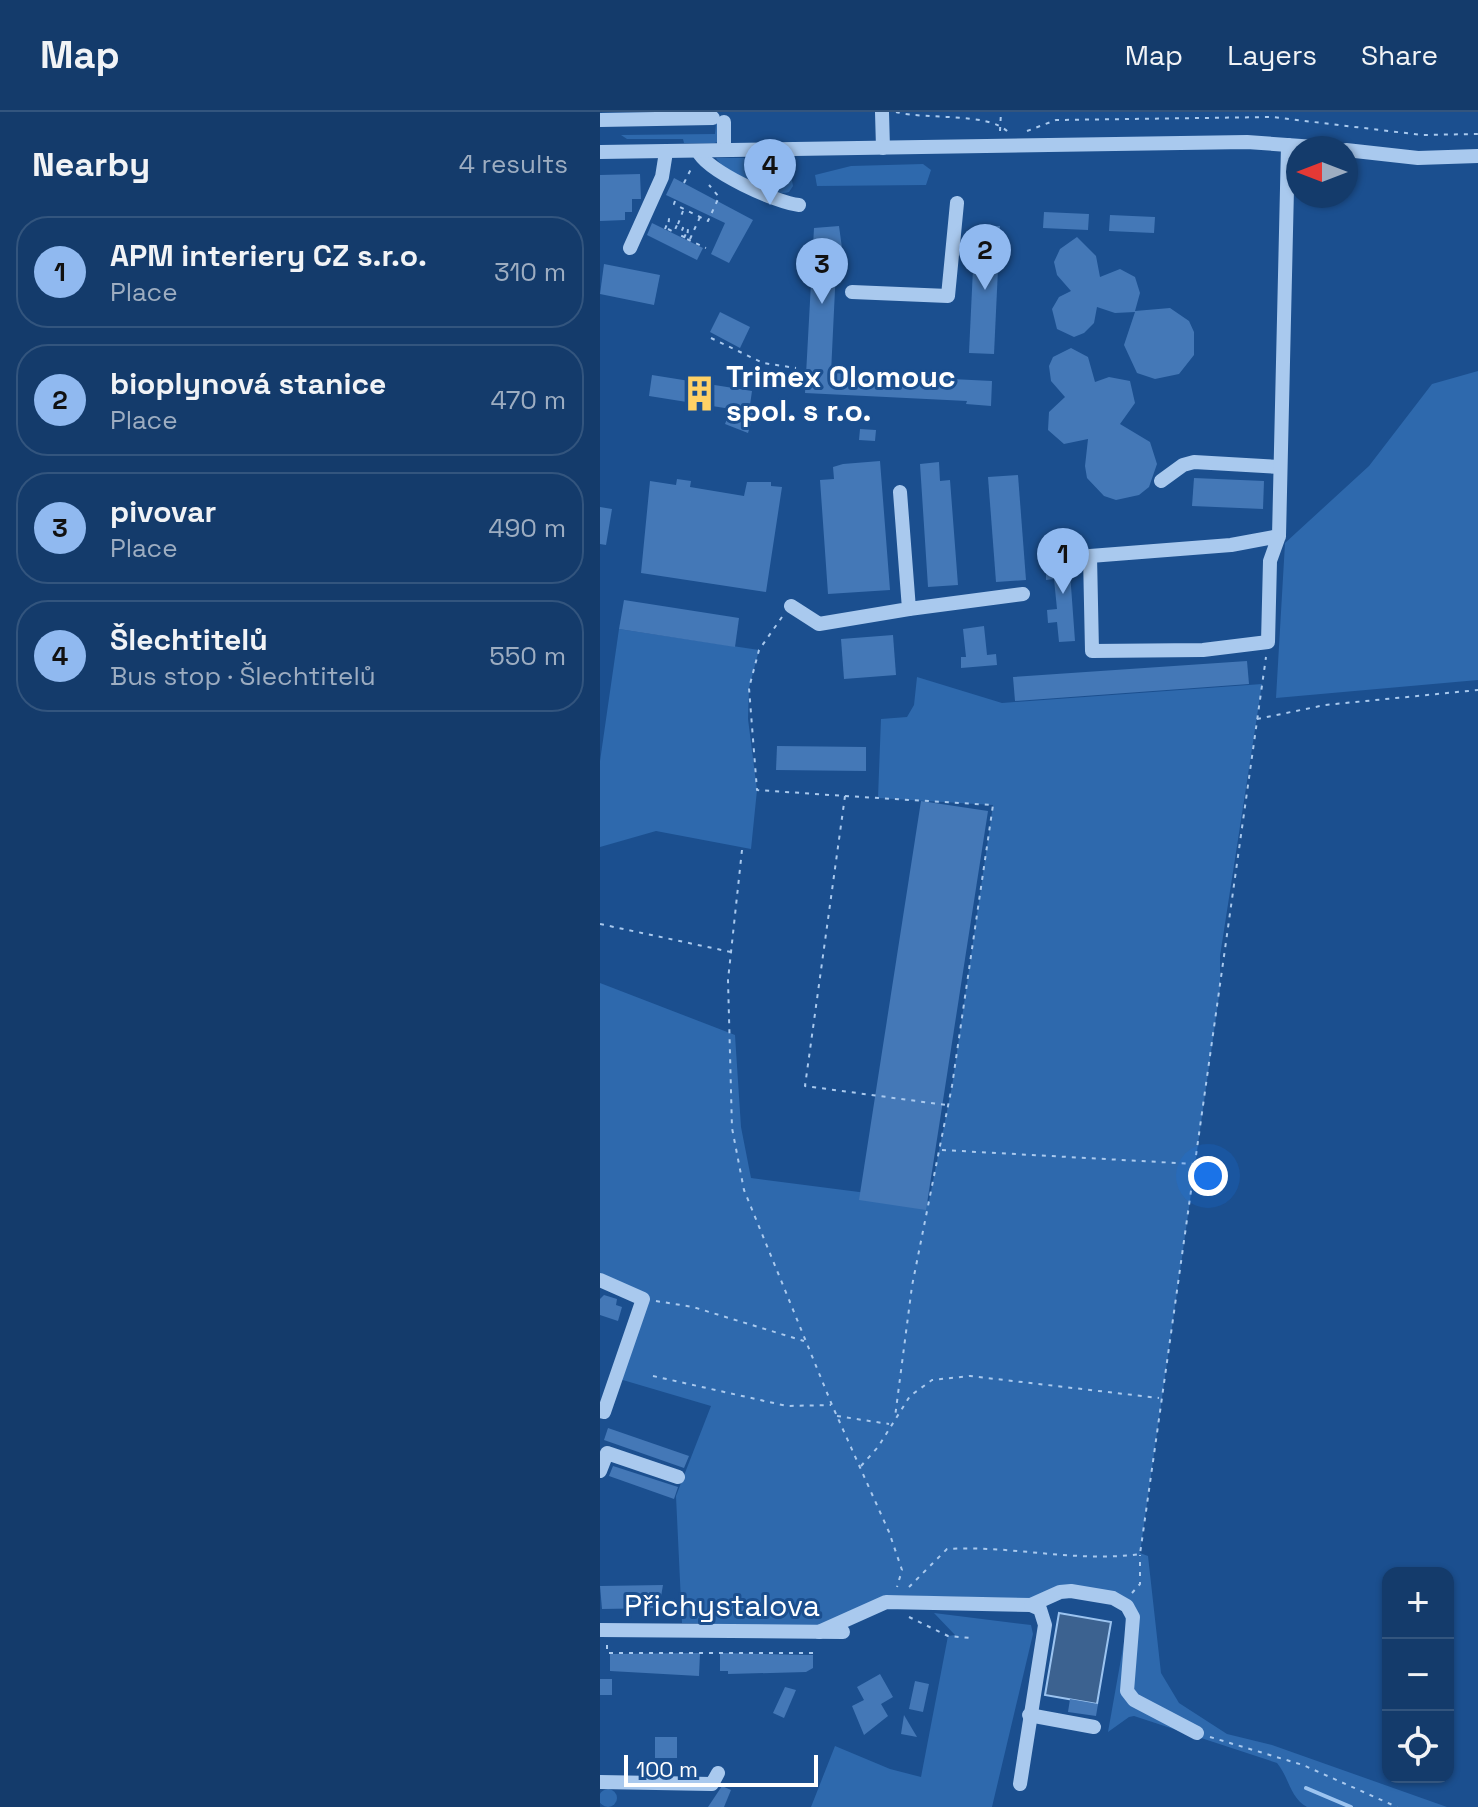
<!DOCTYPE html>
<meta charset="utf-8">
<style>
body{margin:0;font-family:"Space Grotesk",sans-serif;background:#1d4271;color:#f1f3f6}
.controls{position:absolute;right:24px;bottom:24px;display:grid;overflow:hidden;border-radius:16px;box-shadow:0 2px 6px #0004}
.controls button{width:72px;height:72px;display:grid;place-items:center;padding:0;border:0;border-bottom:2px solid #33557e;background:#143b6b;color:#f1f3f6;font:40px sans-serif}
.compass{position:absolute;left:686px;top:24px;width:72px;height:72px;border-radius:50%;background:#143b6b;box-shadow:0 2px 6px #0004;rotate:270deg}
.scale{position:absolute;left:24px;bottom:20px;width:194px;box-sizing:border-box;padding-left:8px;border:4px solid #fff;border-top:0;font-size:22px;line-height:28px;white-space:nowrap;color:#fff;-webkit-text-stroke:6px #1b4f8f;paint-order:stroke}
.you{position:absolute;left:608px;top:1064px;width:28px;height:28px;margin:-20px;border:6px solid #fff;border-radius:50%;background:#1a73e8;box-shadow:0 0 0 12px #1a73e833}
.badge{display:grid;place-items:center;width:52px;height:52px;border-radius:50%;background:#90b9f0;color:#111;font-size:26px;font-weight:700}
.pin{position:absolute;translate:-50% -66px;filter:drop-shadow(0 2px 4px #0008)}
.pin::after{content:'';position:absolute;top:42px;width:28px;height:24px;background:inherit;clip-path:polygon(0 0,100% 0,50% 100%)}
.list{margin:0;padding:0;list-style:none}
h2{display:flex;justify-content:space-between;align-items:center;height:104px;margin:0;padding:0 32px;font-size:34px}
h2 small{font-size:26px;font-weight:400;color:#9dadc1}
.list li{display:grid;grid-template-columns:52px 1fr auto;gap:24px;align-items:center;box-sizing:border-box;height:112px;margin:0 16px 16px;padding:0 16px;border:2px solid #33557e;border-radius:32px}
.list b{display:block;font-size:30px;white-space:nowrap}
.list p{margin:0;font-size:26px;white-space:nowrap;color:#9dadc1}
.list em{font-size:26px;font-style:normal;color:#9dadc1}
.icon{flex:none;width:44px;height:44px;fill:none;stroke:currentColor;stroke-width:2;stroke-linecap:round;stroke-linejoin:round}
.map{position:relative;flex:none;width:878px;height:1695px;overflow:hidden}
header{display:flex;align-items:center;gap:48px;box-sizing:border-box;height:112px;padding:0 40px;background:#143b6b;border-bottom:2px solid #33557e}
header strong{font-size:38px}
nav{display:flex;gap:44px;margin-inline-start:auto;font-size:28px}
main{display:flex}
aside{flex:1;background:#143b6b}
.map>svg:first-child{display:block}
</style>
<header>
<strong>Map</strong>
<nav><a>Map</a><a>Layers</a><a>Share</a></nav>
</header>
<main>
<aside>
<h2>Nearby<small>4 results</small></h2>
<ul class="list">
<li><span class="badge">1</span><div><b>APM interiery CZ s.r.o.</b><p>Place</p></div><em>310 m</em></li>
<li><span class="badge">2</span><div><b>bioplynová stanice</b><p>Place</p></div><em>470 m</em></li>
<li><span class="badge">3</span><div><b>pivovar</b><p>Place</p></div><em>490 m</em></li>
<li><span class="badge">4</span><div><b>Šlechtitelů</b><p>Bus stop · Šlechtitelů</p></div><em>550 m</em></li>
</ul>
</aside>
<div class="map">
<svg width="878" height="1695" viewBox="0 0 878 1695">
<rect width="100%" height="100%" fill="#1b4f8f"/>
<g fill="#2e69ad">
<path d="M 116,12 L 119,12 L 118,30 L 114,31 L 84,31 L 83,27 L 27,27 L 21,23 L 115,22 Z"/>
<path d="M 116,46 L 178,46 L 189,53 L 193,74 L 189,80 C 171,86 125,61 116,46 Z"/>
<path d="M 323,52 L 331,58 L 326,73 L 217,74 L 215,63 L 251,54 Z"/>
<path d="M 878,259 L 878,568 L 676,586 L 685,431 L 769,354 L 832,272 Z"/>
<path d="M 19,517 L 159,538 L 149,576 L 148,607 L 157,678 L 151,737 L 56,719 L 0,735 L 0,649 Z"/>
<path d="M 317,565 L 402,591 L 662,572 L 620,844 L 620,877 L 540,1441 L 548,1444 L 561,1561 L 579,1591 L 627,1622 L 672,1633 L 847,1695 L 707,1695 C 690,1686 689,1665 677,1651 L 534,1604 L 529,1605 L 508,1620 L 527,1513 L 521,1489 L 471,1479 L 447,1487 L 285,1483 L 222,1515 L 82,1511 L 76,1384 L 111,1294 L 16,1266 L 43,1187 L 0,1168 L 0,871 L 135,923 L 141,1015 L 151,1066 L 329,1089 L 352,974 L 393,693 L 278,686 L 281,607 L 307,605 L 314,593 Z"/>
<path d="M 334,1501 L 431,1513 L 433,1522 L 392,1695 L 211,1695 L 235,1634 L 290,1657 L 321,1665 L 348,1524 L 355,1523 Z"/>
<circle cx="8" cy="1686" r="9"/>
</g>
<path fill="#3c6290" stroke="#9cc4f0" stroke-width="2" d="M 459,1501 L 511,1510 L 497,1592 L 445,1583 Z"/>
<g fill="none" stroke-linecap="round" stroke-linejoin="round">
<path stroke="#9cc4f0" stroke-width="4" d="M 706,1676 L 751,1695"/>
</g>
<g fill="#4478b7">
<path d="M 40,62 L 41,87 L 32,87 L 32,100 L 25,100 L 25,108 L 0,109 L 0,63 Z"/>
<path d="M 74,66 L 153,108 L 129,151 L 111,142 L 125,111 L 66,83 Z"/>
<path d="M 444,100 L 489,102 L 488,118 L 443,116 Z"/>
<path d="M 510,103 L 555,105 L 554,121 L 509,119 Z"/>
<path d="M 52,111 L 103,136 L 97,148 L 47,123 Z"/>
<path d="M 239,114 L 242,136 L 237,136 L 231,261 L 392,269 L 391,294 L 366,292 L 367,289 L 205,281 L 214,116 Z"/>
<path d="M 375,114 L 400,114 L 394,242 L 369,241 Z"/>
<path d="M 477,125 L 496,144 L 500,165 L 520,157 L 535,165 L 540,181 L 535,199 L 570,196 L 589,209 L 594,220 L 594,243 L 579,262 L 555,267 L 537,261 L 524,233 L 535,200 L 515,201 L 497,195 L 494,211 L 484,221 L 474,225 L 457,217 L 452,197 L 459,185 L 471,179 L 457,163 L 454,150 L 460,137 Z"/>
<path d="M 4,152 L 60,163 L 54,193 L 0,182 Z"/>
<path d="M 120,200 L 150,215 L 140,236 L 110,220 Z"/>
<path d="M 471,236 L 488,245 L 495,270 L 509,265 L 530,269 L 535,291 L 520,312 L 550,330 L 557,352 L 549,375 L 539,383 L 516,388 L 504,384 L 487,366 L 485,354 L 488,327 L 464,332 L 448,318 L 449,300 L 465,285 L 451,269 L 449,254 L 453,245 Z"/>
<path d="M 52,263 L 152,279 L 149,300 L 154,301 L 148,321 L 125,312 L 131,297 L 49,284 Z"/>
<path d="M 260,317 L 276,318 L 275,329 L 259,328 Z"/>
<path d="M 280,349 L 290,478 L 228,482 L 220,368 L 234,367 L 233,355 L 243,352 Z"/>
<path d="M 339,350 L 340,369 L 350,368 L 358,473 L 328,475 L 320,352 Z"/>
<path d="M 418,363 L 426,468 L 396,470 L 388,365 Z"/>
<path d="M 594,366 L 664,369 L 663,397 L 592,394 Z"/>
<path d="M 77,367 L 91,369 L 90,375 L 144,384 L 147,370 L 171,370 L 171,374 L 182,375 L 166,480 L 41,461 L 50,369 L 76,373 Z"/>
<path d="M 0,395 L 12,397 L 6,433 L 0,432 Z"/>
<path d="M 468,433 L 475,529 L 459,530 L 457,510 L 448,511 L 447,498 L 457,497 L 454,467 L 446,468 L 446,455 L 453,454 L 452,434 Z"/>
<path d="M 24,488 L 139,506 L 135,535 L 19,517 Z"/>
<path d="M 384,514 L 387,543 L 396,542 L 397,553 L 361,556 L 361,545 L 366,545 L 363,517 Z"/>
<path d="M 293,523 L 296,563 L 244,567 L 241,527 Z"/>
<path d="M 647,549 L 649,572 L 415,589 L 413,565 Z"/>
<path d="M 177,634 L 266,635 L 266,659 L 176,658 Z"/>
<path d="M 321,689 L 388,699 L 326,1098 L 259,1088 Z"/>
<path d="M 4,1183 L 17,1187 L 16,1193 L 22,1195 L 18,1209 L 0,1203 L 0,1187 Z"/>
<path d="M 8,1316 L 89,1344 L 84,1356 L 4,1328 Z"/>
<path d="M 13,1354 L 78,1375 L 74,1387 L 9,1364 Z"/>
<path d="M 63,1473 L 59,1496 L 2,1497 L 0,1474 Z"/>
<path d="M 100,1541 L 99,1564 L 10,1559 L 10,1542 Z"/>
<path d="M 120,1541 L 213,1543 L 213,1556 L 206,1560 L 128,1562 L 128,1559 L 120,1559 Z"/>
<path d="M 280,1562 L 293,1585 L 281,1592 L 288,1604 L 264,1623 L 252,1594 L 264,1588 L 257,1575 Z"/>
<rect x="0" y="1567" width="12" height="16"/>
<path d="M 315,1569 L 329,1572 L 323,1600 L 309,1597 Z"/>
<path d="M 185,1575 L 196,1578 L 184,1606 L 173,1601 Z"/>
<path d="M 470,1587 L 498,1592 L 496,1604 L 468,1600 Z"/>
<path d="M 304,1603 L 317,1625 L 301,1622 Z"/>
<rect x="55" y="1625" width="22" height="21"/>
<path d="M 122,1674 L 131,1678 L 124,1695 L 108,1695 Z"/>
</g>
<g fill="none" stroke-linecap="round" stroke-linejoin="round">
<g stroke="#a9c9ee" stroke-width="2" stroke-dasharray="4 6" stroke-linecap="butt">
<path d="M 296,0 C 327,8 389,0 408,20"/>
<path d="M 400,19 L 401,0"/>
<path d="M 427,19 L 456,8 L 672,5 L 822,23 L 878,22"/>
<path d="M 84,71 L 91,57"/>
<path d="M 75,89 L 74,92 L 108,109 L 119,85 L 109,73"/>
<path d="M 78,112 L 83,99"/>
<path d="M 65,117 L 69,107 L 68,116"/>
<path d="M 68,117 L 74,120 L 77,113 L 83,116 L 80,123 L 84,125"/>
<path d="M 84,126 L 88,117 L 87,127 L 106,136"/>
<path d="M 90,127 L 100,105"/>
<path d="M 111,226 L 163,251 L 196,256"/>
<path d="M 182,505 L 159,538 L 149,576 L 157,678 L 245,684 L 205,974 L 346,993"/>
<path d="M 657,607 L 725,593 L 878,578"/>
<path d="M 245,684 L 393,693 L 352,974 L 312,1174 L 295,1305"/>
<path d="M 142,738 L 128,868 L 132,1016 L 144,1078 L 232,1293 L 289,1420 L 302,1458 L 297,1475"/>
<path d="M 0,812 L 131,840"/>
<path d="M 342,1038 L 595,1052"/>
<path d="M 56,1189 L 93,1195 L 204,1229"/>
<path d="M 53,1264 L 187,1294 L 231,1293"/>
<path d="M 237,1304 L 289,1312"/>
<path d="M 261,1354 L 278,1335 L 310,1284 L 332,1268 L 370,1264 L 559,1286"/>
<path d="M 309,1475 L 347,1437 C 412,1433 476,1451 540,1442 L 666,545"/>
<path d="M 532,1481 L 540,1472 L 540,1443"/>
<path d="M 309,1505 L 348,1524 L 370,1526"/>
<path d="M 7,1533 L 7,1541 L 214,1541"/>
<path d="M 610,1625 L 703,1653 L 797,1695"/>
</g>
<g stroke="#a9c9ee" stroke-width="14">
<path d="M 282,0 L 283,36"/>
<path d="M 0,8 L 113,6"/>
<path d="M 124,10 L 124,38"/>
<path d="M 746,38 L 818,46 L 878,44"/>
<path d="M 98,39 C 106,59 177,91 199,93"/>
<path d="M 0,40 L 647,30 L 729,36"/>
<path d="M 30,136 L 62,65 L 66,40"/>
<path d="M 252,180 L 348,184 L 357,91"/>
<path d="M 561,369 L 583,353 L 594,350 L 680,355"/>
<path d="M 679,424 L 670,449 L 668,530 L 603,538 L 492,539 L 490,444 L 631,433 L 679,424 L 688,33"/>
<path d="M 191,494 L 219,512 L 309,497 L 300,380"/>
<path d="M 309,497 L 423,482"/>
<path d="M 0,1168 L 43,1187 L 4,1300 L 0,1299"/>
<path d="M 0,1359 L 7,1341 L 78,1365"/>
<path d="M 0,1518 L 243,1520"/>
<path d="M 219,1520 L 286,1490 L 431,1493 L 460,1480 L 471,1479 L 513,1486 L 527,1494 L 533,1505 L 527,1579 L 534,1588 L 597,1621"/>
<path d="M 429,1603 L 494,1615"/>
<path d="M 0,1670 L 112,1672 L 118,1661"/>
<path d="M 420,1672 L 445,1513 L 440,1497 L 431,1493"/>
</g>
</g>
<defs>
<symbol id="building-bare" viewBox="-9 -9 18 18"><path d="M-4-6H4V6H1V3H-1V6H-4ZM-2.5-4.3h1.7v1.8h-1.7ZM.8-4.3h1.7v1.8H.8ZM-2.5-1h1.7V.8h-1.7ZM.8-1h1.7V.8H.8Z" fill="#ffd166" stroke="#1b4f8f" stroke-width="2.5" paint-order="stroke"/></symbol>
</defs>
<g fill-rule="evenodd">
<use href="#building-bare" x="74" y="256" width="51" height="51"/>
</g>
<g text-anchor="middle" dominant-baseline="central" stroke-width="6" stroke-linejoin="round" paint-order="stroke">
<g font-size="30" font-weight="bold" fill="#fff" stroke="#1b4f8f" text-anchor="start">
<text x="126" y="264">Trimex Olomouc<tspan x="126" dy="34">spol. s r.o.</tspan></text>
</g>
<g font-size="30" fill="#fff" stroke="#1b4f8f">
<text x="122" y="1493">Přichystalova</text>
</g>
</g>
</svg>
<div class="controls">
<button>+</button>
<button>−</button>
<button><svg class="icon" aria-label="locate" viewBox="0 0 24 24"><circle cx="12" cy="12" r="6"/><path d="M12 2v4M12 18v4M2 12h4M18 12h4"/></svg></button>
</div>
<svg class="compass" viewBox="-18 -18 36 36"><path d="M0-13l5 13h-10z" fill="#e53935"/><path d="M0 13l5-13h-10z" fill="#9dadc1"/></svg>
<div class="scale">100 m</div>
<div class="you"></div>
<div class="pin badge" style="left:463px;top:482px">1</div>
<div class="pin badge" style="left:385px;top:178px">2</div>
<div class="pin badge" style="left:222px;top:192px">3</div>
<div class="pin badge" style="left:170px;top:93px">4</div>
</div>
</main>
